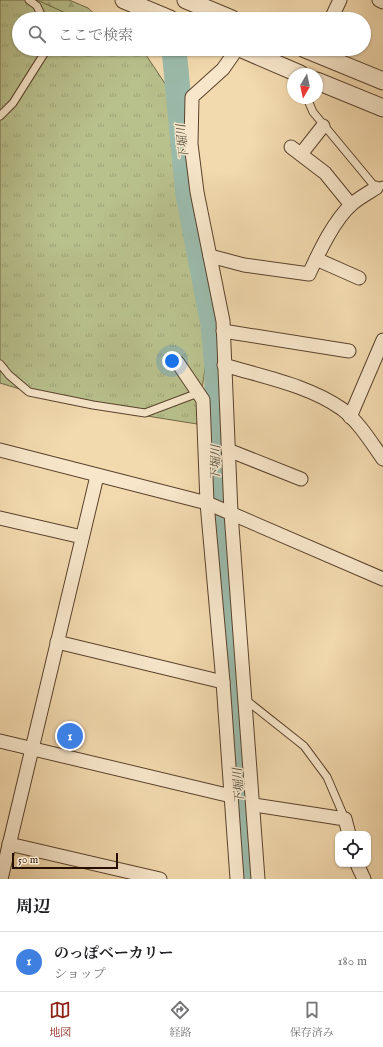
<!DOCTYPE html>
<html lang="ja">
<meta charset="utf-8">
<style>
body{margin:0;font-family:"IM FELL English","Noto Serif JP",serif;background:#f6f6f6;color:#202124}
.controls{position:absolute;right:12px;bottom:12px;display:grid;overflow:hidden;border-radius:8px;box-shadow:0 1px 3px #0004}
.controls button{width:36px;height:36px;display:grid;place-items:center;padding:0;border:0;border-bottom:1px solid #e0e0e0;background:#fff;color:#202124;font:20px sans-serif}
.compass{position:absolute;left:287px;top:68px;width:36px;height:36px;border-radius:50%;background:#fff;box-shadow:0 1px 3px #0004;rotate:189deg}
.scale{position:absolute;left:12px;bottom:10px;width:106px;box-sizing:border-box;padding-left:4px;border:2px solid #271001;border-top:0;font-size:11px;line-height:14px;white-space:nowrap;color:#271001;-webkit-text-stroke:3px #f7e6ca;paint-order:stroke}
.you{position:absolute;left:172px;top:361px;width:14px;height:14px;margin:-10px;border:3px solid #fff;border-radius:50%;background:#1a73e8;box-shadow:0 0 0 6px #1a73e833}
.badge{display:grid;place-items:center;width:26px;height:26px;border-radius:50%;background:#8f2418;color:#fff;font-size:13px;font-weight:700}
.pin{position:absolute;translate:-50% -50%;border:2px solid #fff;box-shadow:0 1px 4px #0006}
.list{margin:0;padding:0;list-style:none}
h2{display:flex;justify-content:space-between;align-items:center;height:52px;margin:0;padding:0 16px;font-size:17px}
h2 small{font-size:13px;font-weight:400;color:#757577}
.list li{display:grid;grid-template-columns:26px 1fr auto;gap:12px;align-items:center;box-sizing:border-box;height:60px;padding:0 16px;border-top:1px solid #e0e0e0}
.list b{display:block;font-size:15px;white-space:nowrap}
.list p{margin:0;font-size:13px;white-space:nowrap;color:#757577}
.list em{font-size:13px;font-style:normal;color:#757577}
.icon{flex:none;width:22px;height:22px;fill:none;stroke:currentColor;stroke-width:2;stroke-linecap:round;stroke-linejoin:round}
.map{position:relative;flex:none;width:383px;height:879px;overflow:hidden}
.search{position:absolute;background:#fff;box-shadow:0 1px 3px #0004;left:12px;right:12px;top:12px;height:44px;display:flex;align-items:center;gap:10px;box-sizing:border-box;padding:0 14px;border-radius:22px;color:#757577;font-size:15px}
.sheet{height:112px;background:#fff}
nav{display:flex;justify-content:space-around;align-items:center;box-sizing:border-box;height:56px;border-top:1px solid #e0e0e0;background:#fff;font-size:11px;color:#757577}
nav a{display:grid;justify-items:center;gap:2px}
nav .on{color:#8f2418}
.map>svg:first-child{display:block}
</style>
<div class="map">
<svg width="383" height="879" viewBox="0 0 383 879">
<defs>
<pattern id="forest-firs" width="22" height="20" patternUnits="userSpaceOnUse"><rect width="22" height="20" fill="#b8c08c"/><path d="M5 1l3.5 6h-7zM16 11l3.5 6h-7z" fill="#9ea477"/></pattern>
<pattern id="park-tufts" width="24" height="20" patternUnits="userSpaceOnUse"><rect width="24" height="20" fill="#b8c08c"/><path d="M3 7l-1-3M5 7V3M7 7l1-3M15 17l-1-3M17 17v-4M19 17l1-3" fill="none" stroke="#9ea477"/></pattern>
</defs>
<rect width="100%" height="100%" fill="#f2d9ae"/>
<filter id="stains"><feTurbulence type="fractalNoise" baseFrequency=".005" numOctaves="4"/><feColorMatrix values="0 0 0 0 .2 0 0 0 0 .09 0 0 0 0 .02 0 0 0 .5 -.17"/></filter>
<radialGradient id="worn" r=".72"><stop offset=".6" stop-color="#630" stop-opacity="0"/><stop offset="1" stop-color="#630" stop-opacity=".3"/></radialGradient>
<path fill="url(#forest-firs)" stroke="#706846" d="M 0,0 L 69,0 L 88,8 L 100,19 L 19,19 Z"/>
<path fill="url(#park-tufts)" stroke="#706846" d="M 0,0 L 37,0 L 79,19 L 19,19 L 19,49 L 142,49 L 174,97 L 208,348 L 197,424 L 66,403 L 0,383 Z"/>
<g fill="none" stroke-linecap="round" stroke-linejoin="round">
<path stroke="#9bbaaa" stroke-width="25" d="M 174,49 L 188,195 L 213,325 L 217,370 L 216,489 L 246,879"/>
<defs>
<g id="service">
<path d="M 29,0 L 37,6 L 43,19"/>
<path d="M 307,98 L 313,112 L 376,188 L 383,185"/>
<path d="M 0,116 L 13,103 L 47,49"/>
<path d="M 0,364 L 9,375 L 29,392 L 93,405 L 145,413 L 198,393"/>
<path d="M 246,700 L 304,746 L 327,777 L 345,819"/>
</g>
<g id="minor">
<path d="M 379,0 L 383,2"/>
<path d="M 331,19 L 340,0"/>
<path d="M 237,49 L 223,69 L 192,97 L 191,144 L 197,192 L 223,321 L 231,513 L 258,879"/>
<path d="M 291,147 L 325,173 L 351,205"/>
<path d="M 301,154 L 323,126"/>
<path d="M 210,256 L 244,265 L 309,274 C 319,252 334,220 352,204 C 359,198 368,193 376,188"/>
<path d="M 316,259 L 359,278"/>
<path d="M 223,331 L 349,351"/>
<path d="M 178,363 L 203,400 L 207,503 L 223,682 L 237,879"/>
<path d="M 224,365 C 263,377 308,385 342,409 C 358,421 371,442 383,459"/>
<path d="M 350,417 L 383,340"/>
<path d="M 0,450 L 207,503 L 383,579"/>
<path d="M 228,450 L 301,479"/>
<path d="M 0,518 L 82,537"/>
<path d="M 57,642 L 223,682"/>
<path d="M 0,741 L 231,796"/>
<path d="M 254,805 L 345,819 L 349,834"/>
<path d="M 9,844 L 160,879"/>
<path d="M 357,864 L 364,879"/>
<path d="M 1,879 L 97,476"/>
</g>
<g id="tertiary">
<path d="M 124,0 L 170,19"/>
<path d="M 186,0 L 232,19"/>
<path d="M 242,49 L 300,74"/>
<path d="M 305,49 L 383,81"/>
<path d="M 317,81 L 383,108"/>
</g>
</defs>
<use href="#service" stroke="#5a422c" stroke-width="9"/>
<use href="#minor" stroke="#5a422c" stroke-width="15"/>
<use href="#tertiary" stroke="#5a422c" stroke-width="19"/>
<use href="#service" stroke="#f7e6ca" stroke-width="7"/>
<use href="#minor" stroke="#f7e6ca" stroke-width="13"/>
<use href="#tertiary" stroke="#f7e6ca" stroke-width="17"/>
</g>
<g text-anchor="middle" dominant-baseline="central" stroke-width="3" stroke-linejoin="round" paint-order="stroke">
<g font-size="12" font-style="italic" fill="#504c3c" stroke="#f7e6ca">
<text transform="translate(183 142) rotate(-96)">下堀川</text>
<text transform="translate(216 463) rotate(-89)">下堀川</text>
<text transform="translate(239 786) rotate(-94)">下堀川</text>
</g>
</g>
<rect width="100%" height="100%" filter="url(#stains)"/>
<rect width="100%" height="100%" fill="url(#worn)"/>
</svg>
<div class="controls">
<button><svg class="icon" aria-label="locate" viewBox="0 0 24 24"><circle cx="12" cy="12" r="6"/><path d="M12 2v4M12 18v4M2 12h4M18 12h4"/></svg></button>
</div>
<svg class="compass" viewBox="-18 -18 36 36"><path d="M0-13l5 13h-10z" fill="#e53935"/><path d="M0 13l5-13h-10z" fill="#757577"/></svg>
<div class="scale">50 m</div>
<div class="you"></div>
<div class="pin badge" style="left:70px;top:736px;background:#3f7fe0">1</div>
<div class="search"><svg class="icon" aria-label="search" viewBox="0 0 24 24"><circle cx="10" cy="10" r="6"/><path d="M15 15l6 6"/></svg>ここで検索</div>
</div>
<section class="sheet">
<h2>周辺<small></small></h2>
<ul class="list">
<li><span class="badge" style="background:#3f7fe0">1</span><div><b>のっぽベーカリー</b><p>ショップ</p></div><em>180 m</em></li>
</ul>
</section>
<nav>
<a class="on"><svg class="icon" aria-label="map" viewBox="0 0 24 24"><path d="M3 6l6-2 6 2 6-2v14l-6 2-6-2-6 2zM9 4v14M15 6v14"/></svg>地図</a>
<a><svg class="icon" aria-label="directions" viewBox="0 0 24 24"><path d="M12 3l9 9-9 9-9-9zM9 14v-3h6M13 9l2 2-2 2"/></svg>経路</a>
<a><svg class="icon" aria-label="saved" viewBox="0 0 24 24"><path d="M7 4h10v16l-5-4-5 4z"/></svg>保存済み</a>
</nav>
